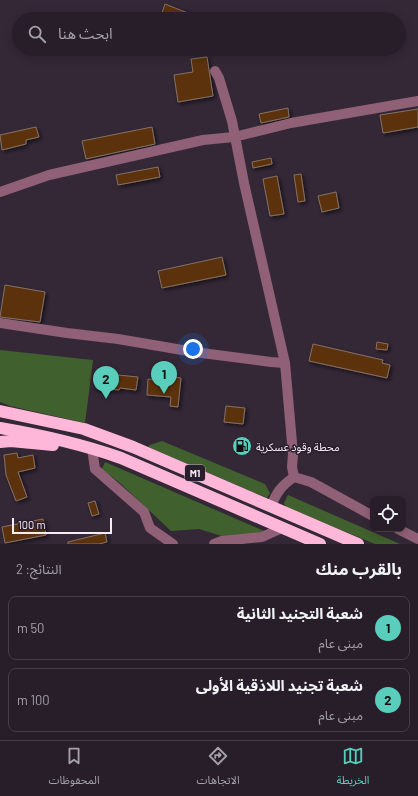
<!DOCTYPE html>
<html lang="ar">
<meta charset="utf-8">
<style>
body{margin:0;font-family:Barlow,"Noto Sans Arabic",sans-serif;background:#2f2731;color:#f1f3f6;direction:rtl}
.controls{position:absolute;right:12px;bottom:12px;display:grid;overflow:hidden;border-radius:8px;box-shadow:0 2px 10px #0003}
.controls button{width:36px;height:36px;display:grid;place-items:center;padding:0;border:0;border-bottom:1px solid #433c46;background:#271e29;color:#f1f3f6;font:20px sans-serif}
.scale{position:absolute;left:12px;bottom:10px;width:100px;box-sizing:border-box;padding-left:4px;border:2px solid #f5ecf6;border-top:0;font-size:11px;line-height:14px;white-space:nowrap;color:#f5ecf6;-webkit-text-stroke:3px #2a1e2d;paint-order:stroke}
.you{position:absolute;left:193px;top:349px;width:14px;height:14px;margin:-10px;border:3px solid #fff;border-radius:50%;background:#1a73e8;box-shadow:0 0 0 6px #1a73e833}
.badge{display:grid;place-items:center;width:26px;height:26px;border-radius:50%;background:#5acebc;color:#111;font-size:13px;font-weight:700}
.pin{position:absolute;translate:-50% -33px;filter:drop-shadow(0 1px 2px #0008)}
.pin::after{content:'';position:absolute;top:21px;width:14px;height:12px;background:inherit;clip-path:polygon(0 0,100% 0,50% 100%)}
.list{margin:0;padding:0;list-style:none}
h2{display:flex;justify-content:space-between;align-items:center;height:52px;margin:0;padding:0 16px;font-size:17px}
h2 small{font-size:13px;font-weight:400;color:#a4a2a8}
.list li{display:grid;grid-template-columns:26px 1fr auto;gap:12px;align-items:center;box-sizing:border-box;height:64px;margin:0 8px 8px;padding:0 8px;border:1px solid #433c46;border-radius:8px}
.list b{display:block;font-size:15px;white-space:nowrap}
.list p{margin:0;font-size:13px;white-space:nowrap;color:#a4a2a8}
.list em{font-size:13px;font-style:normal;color:#a4a2a8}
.icon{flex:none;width:22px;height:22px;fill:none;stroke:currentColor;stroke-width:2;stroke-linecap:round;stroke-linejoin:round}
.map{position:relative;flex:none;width:418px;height:544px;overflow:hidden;direction:ltr}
.search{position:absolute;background:#271e29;box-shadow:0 2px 10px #0003;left:12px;right:12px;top:12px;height:44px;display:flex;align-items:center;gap:10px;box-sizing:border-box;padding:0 14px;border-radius:22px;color:#a4a2a8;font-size:15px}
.sheet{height:196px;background:#271e29}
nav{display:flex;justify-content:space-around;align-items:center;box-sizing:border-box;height:56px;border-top:1px solid #433c46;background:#271e29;font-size:11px;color:#a4a2a8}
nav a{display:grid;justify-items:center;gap:2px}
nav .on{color:#5acebc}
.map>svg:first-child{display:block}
</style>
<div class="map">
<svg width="418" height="544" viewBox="0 0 418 544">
<defs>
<filter id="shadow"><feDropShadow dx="2" dy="2" stdDeviation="2" flood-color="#0009"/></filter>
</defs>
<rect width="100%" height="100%" fill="#342837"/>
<g fill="#40602d">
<path d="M 0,350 L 93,360 L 85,423 L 10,406 L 0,402 Z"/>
<path d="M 162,441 L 265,484 L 270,493 L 267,498 L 148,447 L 150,445 Z"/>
<path d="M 105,462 L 264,531 L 260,535 L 225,537 L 199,529 L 171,531 L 120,483 L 102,469 Z"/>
<path d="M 288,495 L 400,544 L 375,544 L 286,507 L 284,503 Z"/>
</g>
<g fill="#5b310f" stroke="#857164" filter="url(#shadow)">
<path d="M 165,4 L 203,19 L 160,19 Z"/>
<path d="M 207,57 L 213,96 L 178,102 L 174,75 L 193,72 L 191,59 Z"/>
<path d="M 288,108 L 289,117 L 261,123 L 259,114 Z"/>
<path d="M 418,109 L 418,127 L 383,133 L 380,115 Z"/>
<path d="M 36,127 L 39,137 L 26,140 L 26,144 L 2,150 L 0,135 Z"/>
<path d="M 152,127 L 155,144 L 86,159 L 82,141 Z"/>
<path d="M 271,158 L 272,164 L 253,168 L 252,162 Z"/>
<path d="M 158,167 L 160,177 L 118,185 L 116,175 Z"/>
<path d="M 301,174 L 305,201 L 298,202 L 294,175 Z"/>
<path d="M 277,176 L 284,214 L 270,216 L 263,179 Z"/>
<path d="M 336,192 L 339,208 L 322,212 L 318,196 Z"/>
<path d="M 222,257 L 226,275 L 162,288 L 158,271 Z"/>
<path d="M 5,285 L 45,292 L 40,322 L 0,317 Z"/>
<path d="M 377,342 L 388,344 L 387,350 L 376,349 Z"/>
<path d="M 313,344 L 383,360 L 382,363 L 390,365 L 387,378 L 309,361 Z"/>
<path d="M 97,373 L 138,377 L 136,390 L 120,388 L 119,390 L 96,388 Z"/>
<path d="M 174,377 L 181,378 L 178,407 L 170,406 L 171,397 L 147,395 L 148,379 L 173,381 Z"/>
<path d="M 226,406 L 245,408 L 243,424 L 224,422 Z"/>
<path d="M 17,453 L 18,458 L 33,455 L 35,468 L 18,472 L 27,497 L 16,501 L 6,475 L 4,455 Z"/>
<path d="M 95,501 L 99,514 L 92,516 L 88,503 Z"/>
<path d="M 43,519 L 46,535 L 5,543 L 2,527 Z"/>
<path d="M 105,533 L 107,542 L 99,544 L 68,544 L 68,542 Z"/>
</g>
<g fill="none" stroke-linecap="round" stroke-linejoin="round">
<g stroke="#906077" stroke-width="10">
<path d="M 215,71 L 219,78 L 232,121 L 244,183 L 285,363 L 293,454 L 292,467 L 294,477"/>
<path d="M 0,192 L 49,175 L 203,140 L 234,137 L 291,123 L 418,101"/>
<path d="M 0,323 L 67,333 L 118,339 L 194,352 L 271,362 L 285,363"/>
<path d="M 92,448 L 95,469 L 144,512 L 150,528 L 173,544"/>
<path d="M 271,506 C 277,492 281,486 294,477 L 311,482 L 373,516"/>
<path d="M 398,529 L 418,539"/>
<path d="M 214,544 L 222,541 L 262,537 L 282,528"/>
</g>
<g stroke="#ffb7d9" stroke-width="12">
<path d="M 0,411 L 84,429 L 133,447 L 358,544"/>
<path d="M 0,428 C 41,435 81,444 121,458 L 320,544"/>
<path d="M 0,442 L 11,441 L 53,445"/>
</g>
</g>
<defs>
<symbol id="fuel-disc" viewBox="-11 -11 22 22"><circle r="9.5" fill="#5acebc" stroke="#2a1e2d"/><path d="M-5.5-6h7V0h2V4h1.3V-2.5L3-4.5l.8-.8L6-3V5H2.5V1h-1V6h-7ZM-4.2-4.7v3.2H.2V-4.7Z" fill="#111"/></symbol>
</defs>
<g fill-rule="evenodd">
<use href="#fuel-disc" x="231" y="435" width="22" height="22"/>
</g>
<g text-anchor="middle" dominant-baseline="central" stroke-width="3" stroke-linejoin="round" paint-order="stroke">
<rect fill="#2a1e2d" stroke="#b8aeba" stroke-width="1" x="185" y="465" width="20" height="16" rx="3"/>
<g font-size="10" font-weight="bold" fill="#f5ecf6">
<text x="195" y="473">M1</text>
</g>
<g font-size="11" fill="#f5ecf6" stroke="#2a1e2d" text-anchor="start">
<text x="256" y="446">محطة وقود عسكرية</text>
</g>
</g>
</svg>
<div class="controls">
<button><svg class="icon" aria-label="locate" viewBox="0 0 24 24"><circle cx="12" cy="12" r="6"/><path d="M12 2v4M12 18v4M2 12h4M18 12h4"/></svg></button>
</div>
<div class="scale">100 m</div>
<div class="you"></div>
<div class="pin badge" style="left:164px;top:394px">1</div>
<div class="pin badge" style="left:106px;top:399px">2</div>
<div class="search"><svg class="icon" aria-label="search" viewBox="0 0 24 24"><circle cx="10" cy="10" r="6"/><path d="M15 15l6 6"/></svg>ابحث هنا</div>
</div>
<section class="sheet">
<h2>بالقرب منك<small>النتائج: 2</small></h2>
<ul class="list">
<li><span class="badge">1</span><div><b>شعبة التجنيد الثانية</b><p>مبنى عام</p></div><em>50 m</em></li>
<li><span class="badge">2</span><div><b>شعبة تجنيد اللاذقية الأولى</b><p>مبنى عام</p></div><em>100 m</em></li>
</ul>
</section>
<nav>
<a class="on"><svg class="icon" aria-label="map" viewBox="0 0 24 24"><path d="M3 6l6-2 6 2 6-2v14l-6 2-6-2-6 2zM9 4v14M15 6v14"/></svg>الخريطة</a>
<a><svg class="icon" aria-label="directions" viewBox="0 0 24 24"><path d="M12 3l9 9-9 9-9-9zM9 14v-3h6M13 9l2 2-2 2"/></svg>الاتجاهات</a>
<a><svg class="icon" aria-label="saved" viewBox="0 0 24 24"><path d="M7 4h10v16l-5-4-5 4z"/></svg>المحفوظات</a>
</nav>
